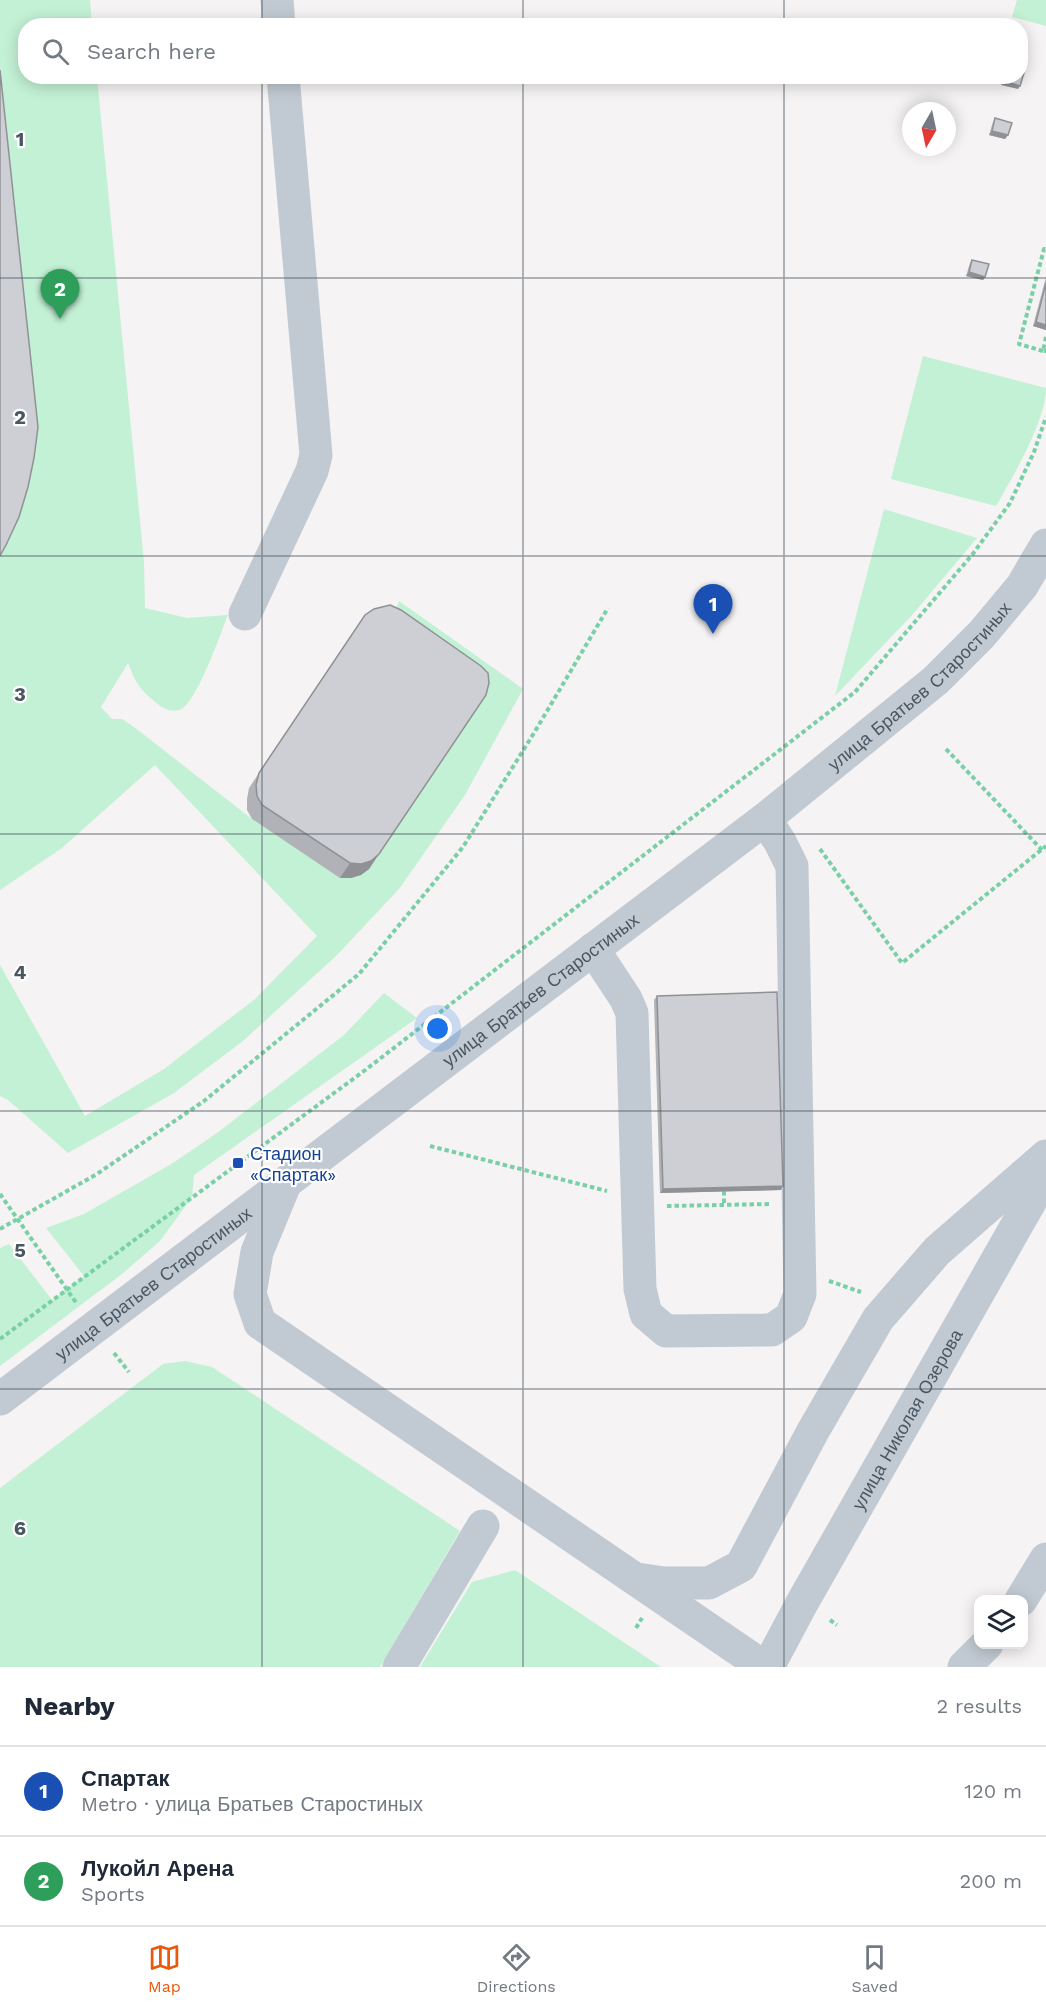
<!DOCTYPE html>
<meta charset="utf-8">
<style>
body{margin:0;font-family:"Work Sans",sans-serif;background:#f6f6f7;color:#1f2937}
.controls{position:absolute;right:18px;bottom:18px;display:grid;overflow:hidden;border-radius:12px;box-shadow:0 3px 15px #0003}
.controls button{width:54px;height:54px;display:grid;place-items:center;padding:0;border:0;border-bottom:2px solid #e0e1e3;background:#fff;color:#1f2937;font:30px sans-serif}
.compass{position:absolute;left:902px;top:102px;width:54px;height:54px;border-radius:50%;background:#fff;box-shadow:0 3px 15px #0003;rotate:189deg}
.you{position:absolute;left:438px;top:1029px;width:21px;height:21px;margin:-15px;border:4px solid #fff;border-radius:50%;background:#1a73e8;box-shadow:0 0 0 9px #1a73e833}
.badge{display:grid;place-items:center;width:39px;height:39px;border-radius:50%;background:#ea580c;color:#fff;font-size:20px;font-weight:700}
.pin{position:absolute;translate:-50% -50px;filter:drop-shadow(0 2px 3px #0008)}
.pin::after{content:'';position:absolute;top:32px;width:21px;height:18px;background:inherit;clip-path:polygon(0 0,100% 0,50% 100%)}
.list{margin:0;padding:0;list-style:none}
h2{display:flex;justify-content:space-between;align-items:center;height:78px;margin:0;padding:0 24px;font-size:26px}
h2 small{font-size:20px;font-weight:400;color:#747a83}
.list li{display:grid;grid-template-columns:39px 1fr auto;gap:18px;align-items:center;box-sizing:border-box;height:90px;padding:0 24px;border-top:2px solid #e0e1e3}
.list b{display:block;font-size:22px;white-space:nowrap}
.list p{margin:0;font-size:20px;white-space:nowrap;color:#747a83}
.list em{font-size:20px;font-style:normal;color:#747a83}
.icon{flex:none;width:33px;height:33px;fill:none;stroke:currentColor;stroke-width:2;stroke-linecap:round;stroke-linejoin:round}
.map{position:relative;flex:none;width:1046px;height:1667px;overflow:hidden}
.search{position:absolute;background:#fff;box-shadow:0 3px 15px #0003;left:18px;right:18px;top:18px;height:66px;display:flex;align-items:center;gap:15px;box-sizing:border-box;padding:0 21px;border-radius:24px;color:#747a83;font-size:22px}
.sheet{height:258px;background:#fff}
nav{display:flex;justify-content:space-around;align-items:center;box-sizing:border-box;height:84px;border-top:2px solid #e0e1e3;background:#fff;font-size:16px;color:#747a83}
nav a{display:grid;justify-items:center;gap:3px}
nav .on{color:#ea580c}
.map>svg:first-child{display:block}
</style>
<div class="map">
<svg width="1046" height="1667" viewBox="0 0 1046 1667">
<rect width="100%" height="100%" fill="#f5f3f3"/>
<g fill="#c3f1d5">
<path d="M 0,0 L 90,0 L 92,25 L 26,26 L 26,76 L 97,77 L 144,562 L 145,608 L 187,618 L 228,615 C 221,632 196,706 179,710 C 171,713 160,707 154,701 C 138,687 136,683 128,663 L 101,707 L 112,719 L 122,719 L 134,727 L 252,819 L 340,877 L 351,878 L 391,624 L 399,601 L 523,689 L 465,795 L 399,889 L 336,956 L 243,1041 L 174,1093 L 68,1153 L 8,1100 L 0,1096 L 0,965 L 85,1116 L 164,1069 L 255,999 L 317,936 L 155,765 L 62,848 L 0,890 Z"/>
<path d="M 1017,0 L 1046,0 L 1046,26 L 1012,17 Z"/>
<path d="M 923,356 L 1046,388 C 1046,420 1013,477 996,506 L 891,479 Z"/>
<path d="M 884,509 L 977,538 L 913,614 L 835,696 Z"/>
<path d="M 384,993 L 417,1018 L 194,1175 L 192,1197 L 160,1241 L 122,1274 L 0,1366 L 0,1248 L 9,1244 L 52,1300 L 84,1276 L 46,1228 L 84,1214 L 173,1163 L 217,1133 L 344,1035 Z"/>
<path d="M 185,1361 L 212,1367 L 460,1531 L 380,1667 L 0,1667 L 0,1488 L 163,1364 Z"/>
<path d="M 515,1570 L 661,1667 L 420,1667 L 472,1582 Z"/>
</g>
<g fill="none" stroke-linecap="round" stroke-linejoin="round">
<g stroke="#7ad0a6" stroke-width="4" stroke-dasharray="4.5 3" stroke-linecap="butt">
<path d="M 1046,337 L 1043,351 L 1046,351"/>
<path d="M 1043,351 L 1019,344 L 1044,249 L 1046,249"/>
<path d="M 946,749 L 1042,850"/>
<path d="M 820,849 L 902,963 L 1046,846"/>
<path d="M 430,1146 L 607,1191"/>
<path d="M 724,1191 L 724,1205"/>
<path d="M 0,1194 L 77,1304"/>
<path d="M 667,1206 L 771,1204"/>
<path d="M 0,1229 L 97,1174 L 204,1101 L 359,974 L 463,847 L 534,733 L 608,608"/>
<path d="M 829,1281 L 861,1292"/>
<path d="M 0,1339 L 364,1071 L 855,692 L 972,555 L 1010,503 L 1034,452 L 1046,417"/>
<path d="M 114,1353 L 129,1372"/>
<path d="M 830,1620 L 837,1625"/>
<path d="M 636,1628 L 642,1618"/>
</g>
<g stroke="#c1cad2" stroke-width="33">
<path d="M 277,0 L 279,26"/>
<path d="M 245,614 L 312,471 L 316,455 L 283,76"/>
<path d="M 593,949 L 626,999 L 632,1013 L 640,1289 L 646,1314 L 666,1331 L 772,1330 L 791,1317 L 800,1294 L 792,866 L 780,842 L 765,819"/>
<path d="M 285,1184 L 257,1252 L 250,1294 L 260,1323 L 764,1667"/>
<path id="s1" d="M 0,1399 L 765,819 L 936,680 L 982,634 L 1022,586 L 1046,545"/>
<path d="M 637,1579 L 664,1583 L 709,1583 L 741,1566 L 813,1431 L 878,1319 L 937,1251 L 1046,1156"/>
<path d="M 1021,1600 L 1046,1559"/>
<path d="M 399,1667 L 483,1526"/>
<path id="s2" d="M 768,1667 L 802,1603 L 1046,1174"/>
<path d="M 964,1667 L 987,1644"/>
</g>
</g>
<g fill="#b0b2b7">
<path d="M 995,118 L 1008,135 L 1005,139 L 989,135 L 993,122 Z"/>
<path d="M 972,260 L 985,277 L 983,280 L 966,276 L 970,263 Z"/>
<path d="M 1046,277 L 1046,330 L 1033,326 Z"/>
<path d="M 355,630 L 379,854 L 369,869 L 361,875 L 351,878 L 340,878 L 252,819 L 247,810 L 247,799 L 249,788 Z"/>
<path d="M 657,996 L 781,1190 L 660,1193 L 654,1000 Z"/>
</g>
<g fill="#909195">
<path d="M 1004,81 L 1020,86 L 1018,89 L 1001,85 Z"/>
<path d="M 992,131 L 1008,135 L 1005,139 L 989,135 Z"/>
<path d="M 969,272 L 985,277 L 983,280 L 966,276 Z"/>
<path d="M 1036,322 L 1046,325 L 1046,330 L 1033,326 Z"/>
<path d="M 379,854 L 369,869 L 361,875 L 351,878 L 340,878 L 350,863 Z"/>
<path d="M 783,1186 L 781,1190 L 660,1193 L 663,1189 Z"/>
</g>
<g fill="#cdcfd5" stroke="#909195" stroke-width="1.5">
<path d="M 0,70 L 38,427 L 34,458 L 28,487 L 19,517 L 6,545 L 0,556 Z"/>
<path d="M 1020,72 L 1024,73 L 1020,86 L 1004,81 L 1005,76 L 1020,76 Z"/>
<path d="M 995,118 L 1012,123 L 1008,135 L 992,131 Z"/>
<path d="M 972,260 L 989,264 L 985,277 L 969,272 Z"/>
<path d="M 1046,283 L 1046,325 L 1036,322 Z"/>
<path d="M 390,605 L 401,610 L 481,666 L 488,673 L 489,683 L 486,695 L 379,854 L 371,861 L 361,864 L 350,863 L 262,805 L 257,796 L 256,785 L 259,773 L 365,615 L 374,609 Z"/>
<path d="M 777,992 L 783,1186 L 663,1189 L 657,996 Z"/>
</g>
<path fill="none" stroke="#4a5661" stroke-width="1.5" stroke-opacity="0.55" d="M 262,0 L 262,26M 523,0 L 523,26M 784,0 L 784,26M 262,76 L 262,1667M 523,76 L 523,1667M 784,76 L 784,1667M 0,278 L 1046,278M 0,556 L 1046,556M 0,834 L 1046,834M 0,1111 L 1046,1111M 0,1389 L 1046,1389"/>
<rect fill="#1a4fb4" stroke="#fff" stroke-width="2" x="232" y="1157" width="12" height="12" rx="3"/>
<g text-anchor="middle" dominant-baseline="central" stroke-width="4.5" stroke-linejoin="round" paint-order="stroke">
<g font-size="18" fill="#4a5661" stroke="#fff">
<text stroke="none"><textPath href="#s1" startOffset="1164">улица Братьев Старостиных</textPath></text>
<text stroke="none"><textPath href="#s1" startOffset="678">улица Братьев Старостиных</textPath></text>
<text stroke="none"><textPath href="#s1" startOffset="192">улица Братьев Старостиных</textPath></text>
<text stroke="none"><textPath href="#s2" startOffset="284">улица Николая Озерова</textPath></text>
</g>
<g font-size="18" fill="#164399" stroke="#fff" text-anchor="start">
<text x="250" y="1153">Стадион<tspan x="250" dy="21">«Спартак»</tspan></text>
</g>
</g>
<g font-size="20" text-anchor="middle" font-weight="bold" fill="#4a5661" stroke="#fff" stroke-width="4.5" stroke-linejoin="round" paint-order="stroke">
<text x="20" y="146">1</text>
<text x="20" y="424">2</text>
<text x="20" y="701">3</text>
<text x="20" y="979">4</text>
<text x="20" y="1257">5</text>
<text x="20" y="1535">6</text>
</g>
</svg>
<div class="controls">
<button><svg class="icon" aria-label="layers" viewBox="0 0 24 24"><path d="M12 4l9 5-9 5-9-5zM3 14l9 5 9-5"/></svg></button>
</div>
<svg class="compass" viewBox="-18 -18 36 36"><path d="M0-13l5 13h-10z" fill="#e53935"/><path d="M0 13l5-13h-10z" fill="#747a83"/></svg>
<div class="you"></div>
<div class="pin badge" style="left:713px;top:634px;background:#1a4fb4">1</div>
<div class="pin badge" style="left:60px;top:319px;background:#2e9e5b">2</div>
<div class="search"><svg class="icon" aria-label="search" viewBox="0 0 24 24"><circle cx="10" cy="10" r="6"/><path d="M15 15l6 6"/></svg>Search here</div>
</div>
<section class="sheet">
<h2>Nearby<small>2 results</small></h2>
<ul class="list">
<li><span class="badge" style="background:#1a4fb4">1</span><div><b>Спартак</b><p>Metro · улица Братьев Старостиных</p></div><em>120 m</em></li>
<li><span class="badge" style="background:#2e9e5b">2</span><div><b>Лукойл Арена</b><p>Sports</p></div><em>200 m</em></li>
</ul>
</section>
<nav>
<a class="on"><svg class="icon" aria-label="map" viewBox="0 0 24 24"><path d="M3 6l6-2 6 2 6-2v14l-6 2-6-2-6 2zM9 4v14M15 6v14"/></svg>Map</a>
<a><svg class="icon" aria-label="directions" viewBox="0 0 24 24"><path d="M12 3l9 9-9 9-9-9zM9 14v-3h6M13 9l2 2-2 2"/></svg>Directions</a>
<a><svg class="icon" aria-label="saved" viewBox="0 0 24 24"><path d="M7 4h10v16l-5-4-5 4z"/></svg>Saved</a>
</nav>
